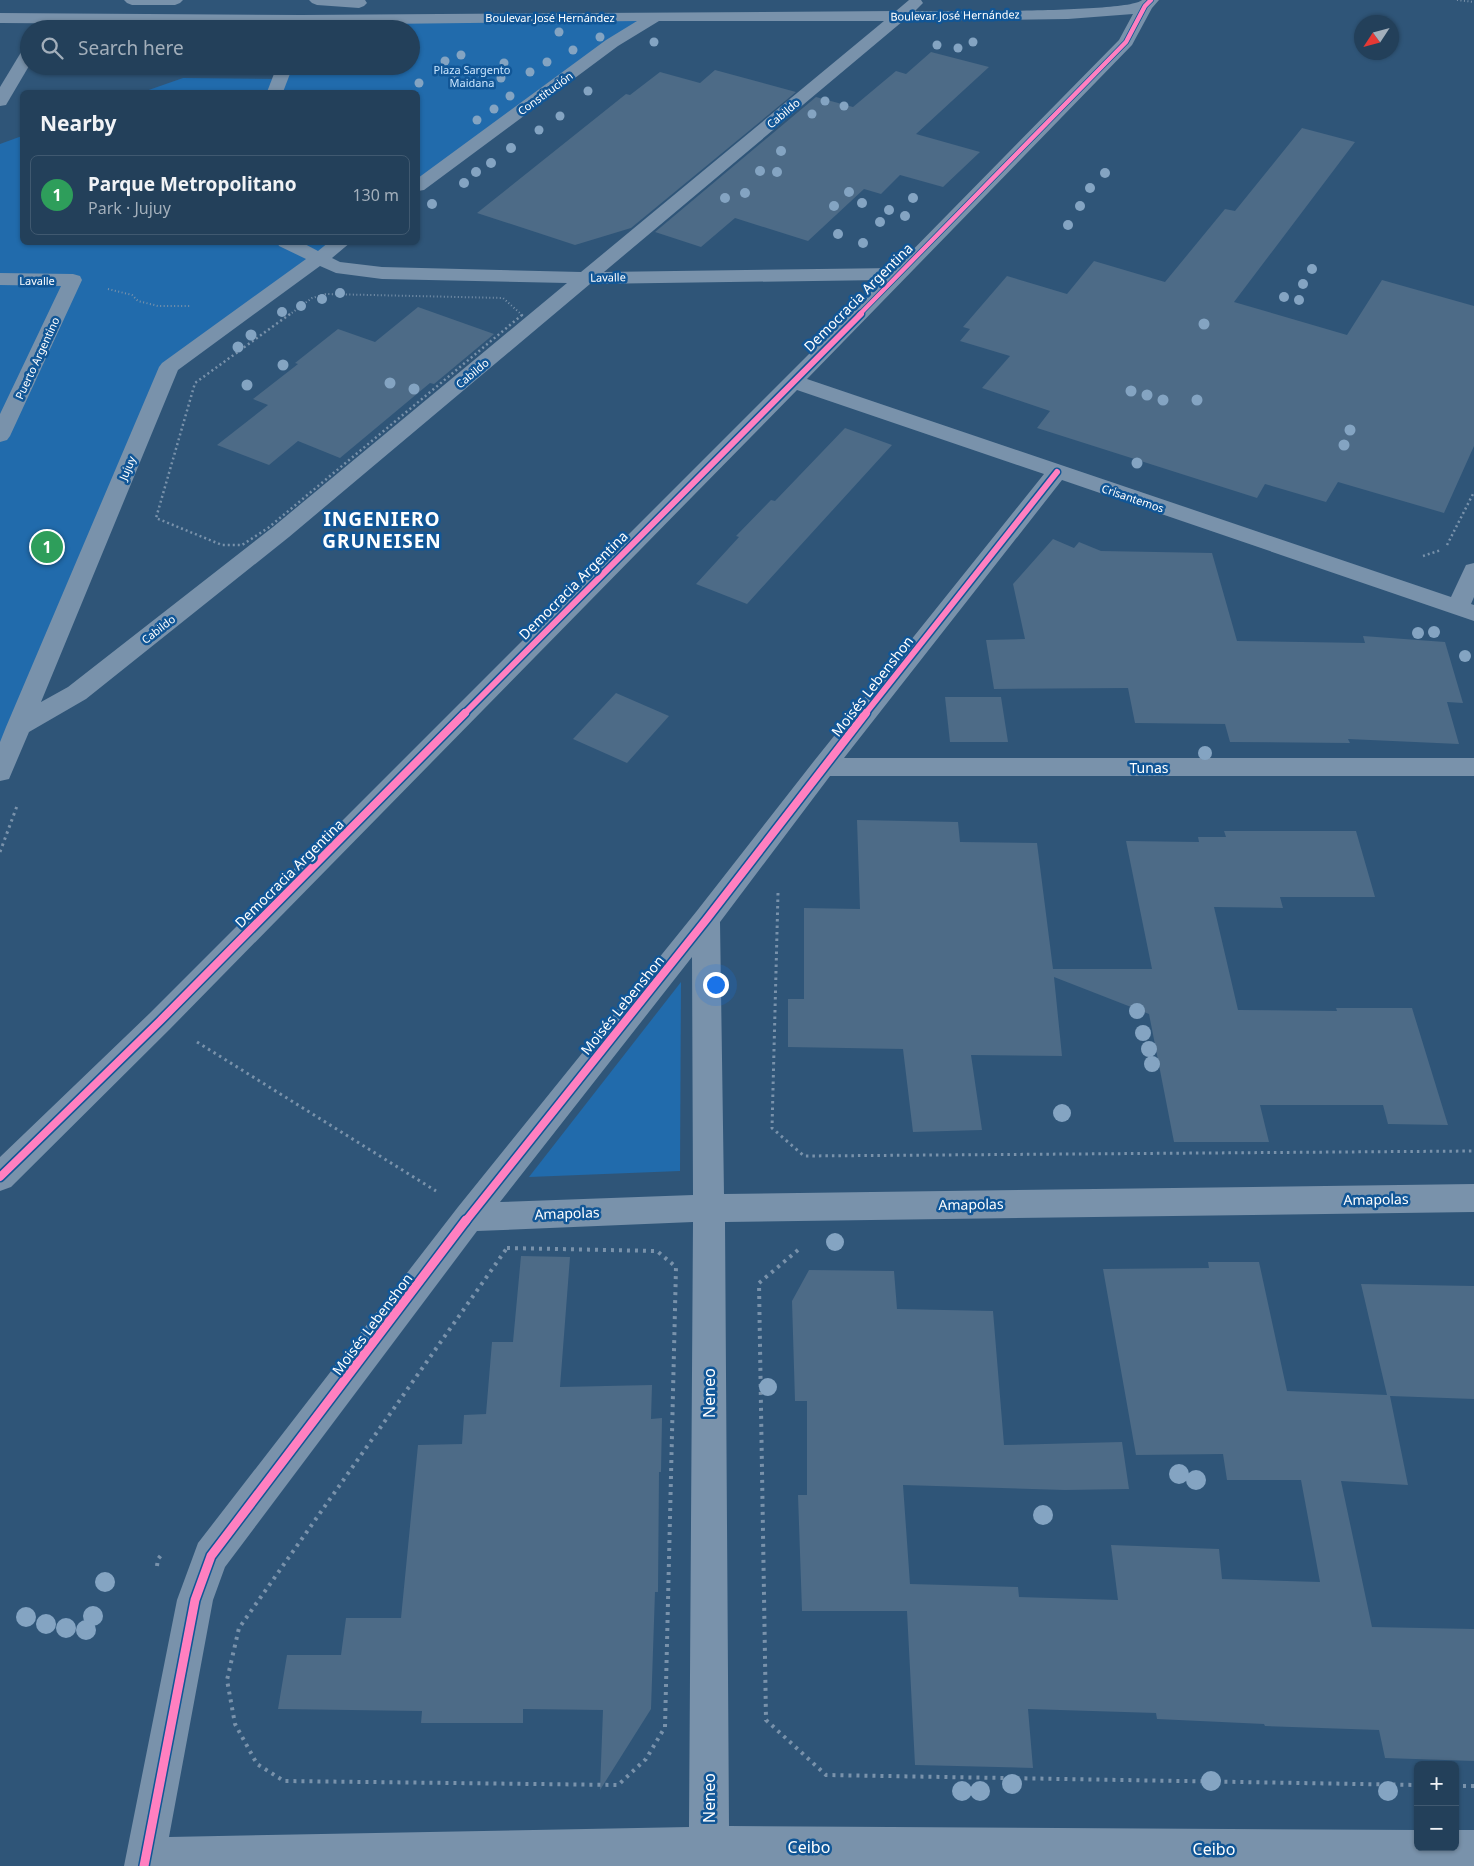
<!DOCTYPE html>
<meta charset="utf-8">
<style>
body{margin:0;font-family:"Noto Sans",sans-serif;background:#2f4b63;color:#f1f3f6}
.controls{position:absolute;right:15px;bottom:15px;display:grid;overflow:hidden;border-radius:8px;box-shadow:0 1px 4px #0004}
.controls button{width:45px;height:45px;display:grid;place-items:center;padding:0;border:0;border-bottom:1px solid #405970;background:#23405a;color:#f1f3f6;font:25px sans-serif}
.compass{position:absolute;left:1354px;top:15px;width:45px;height:45px;border-radius:50%;background:#23405a;box-shadow:0 1px 4px #0004;rotate:234deg}
.you{position:absolute;left:715px;top:984px;width:18px;height:18px;margin:-12px;border:4px solid #fff;border-radius:50%;background:#1a73e8;box-shadow:0 0 0 8px #1a73e833}
.badge{display:grid;place-items:center;width:32px;height:32px;border-radius:50%;background:#b6c4d0;color:#fff;font-size:16px;font-weight:700}
.pin{position:absolute;translate:-50% -50%;border:2px solid #fff;box-shadow:0 1px 5px #0006}
.list{margin:0;padding:0;list-style:none}
h2{display:flex;justify-content:space-between;align-items:center;height:65px;margin:0;padding:0 20px;font-size:21px}
h2 small{font-size:16px;font-weight:400;color:#a3afbb}
.list li{display:grid;grid-template-columns:32px 1fr auto;gap:15px;align-items:center;box-sizing:border-box;height:80px;margin:0 10px 10px;padding:0 10px;border:1px solid #405970;border-radius:8px}
.list b{display:block;font-size:19px;white-space:nowrap}
.list p{margin:0;font-size:16px;white-space:nowrap;color:#a3afbb}
.list em{font-size:16px;font-style:normal;color:#a3afbb}
.icon{flex:none;width:28px;height:28px;fill:none;stroke:currentColor;stroke-width:2;stroke-linecap:round;stroke-linejoin:round}
.map{position:relative;flex:none;width:1474px;height:1866px;overflow:hidden}
.search{position:absolute;background:#23405a;box-shadow:0 1px 4px #0004;left:20px;top:20px;width:400px;height:55px;display:flex;align-items:center;gap:12px;box-sizing:border-box;padding:0 18px;border-radius:28px;color:#a3afbb;font-size:19px}
.panel{position:absolute;background:#23405a;box-shadow:0 1px 4px #0004;left:20px;top:90px;width:400px;height:155px;border-radius:8px}
.map>svg:first-child{display:block}
</style>
<div class="map">
<svg width="1474" height="1866" viewBox="0 0 1474 1866">
<rect width="100%" height="100%" fill="#2f5578"/>
<g fill="#216bac">
<path d="M 656,17 L 612,43 L 418,186 L 418,92 L 143,92 L 183,78 L 281,79 L 285,66 L 411,66 L 411,29 L 298,29 L 301,20 Z"/>
<path d="M 22,136 L 22,242 L 342,243 L 169,367 L 0,772 L 0,144 Z"/>
<path d="M 681,982 L 680,1171 L 529,1177 Z"/>
</g>
<g fill="#4d6b87">
<path d="M 931,52 L 989,67 L 916,134 L 980,152 L 943,187 L 900,175 L 881,194 L 864,189 L 808,241 L 735,218 L 701,247 L 655,232 L 816,97 L 853,107 L 896,71 L 906,74 Z"/>
<path d="M 715,70 L 796,92 L 631,228 L 575,245 L 477,213 L 626,94 L 630,95 L 660,72 L 700,83 Z"/>
<path d="M 1302,128 L 1355,142 L 1234,302 L 1347,335 L 1382,280 L 1474,306 L 1474,446 L 1444,513 L 1338,482 L 1326,502 L 1265,484 L 1257,498 L 1037,428 L 1050,411 L 982,388 L 1010,356 L 960,341 L 970,329 L 963,327 L 1007,276 L 1067,294 L 1094,261 L 1165,282 L 1225,209 L 1235,211 Z"/>
<path d="M 418,307 L 494,334 L 434,384 L 430,383 L 340,458 L 298,441 L 269,465 L 217,445 L 268,405 L 253,399 L 298,364 L 295,363 L 338,329 L 375,342 Z"/>
<path d="M 845,428 L 892,445 L 747,604 L 696,584 L 739,537 L 736,536 L 771,500 L 775,501 Z"/>
<path d="M 1053,539 L 1074,548 L 1079,542 L 1101,551 L 1212,553 L 1237,641 L 1365,643 L 1363,636 L 1445,642 L 1463,703 L 1447,702 L 1459,744 L 1348,739 L 1350,743 L 1230,742 L 1225,724 L 1135,723 L 1128,688 L 994,689 L 986,640 L 1025,639 L 1013,584 Z"/>
<path d="M 616,693 L 669,716 L 627,763 L 573,739 Z"/>
<path d="M 945,697 L 1001,697 L 1008,742 L 950,742 Z"/>
<path d="M 857,820 L 958,822 L 960,842 L 1037,843 L 1053,969 L 1152,969 L 1126,841 L 1199,842 L 1198,837 L 1226,837 L 1224,831 L 1356,831 L 1375,897 L 1280,897 L 1283,908 L 1214,907 L 1238,1010 L 1337,1011 L 1336,1008 L 1412,1008 L 1448,1125 L 1388,1124 L 1383,1105 L 1260,1105 L 1269,1142 L 1174,1142 L 1149,1014 L 1054,977 L 1062,1056 L 971,1055 L 982,1130 L 913,1132 L 903,1049 L 788,1047 L 788,999 L 804,999 L 804,908 L 860,909 Z"/>
<path d="M 521,1256 L 570,1257 L 560,1387 L 652,1385 L 651,1419 L 662,1418 L 661,1472 L 659,1472 L 658,1592 L 655,1592 L 651,1709 L 600,1790 L 603,1710 L 523,1709 L 523,1723 L 421,1723 L 422,1711 L 278,1709 L 287,1655 L 341,1655 L 346,1618 L 401,1618 L 418,1445 L 462,1444 L 464,1415 L 486,1414 L 492,1342 L 513,1342 Z"/>
<path d="M 1208,1262 L 1259,1262 L 1287,1391 L 1387,1395 L 1361,1284 L 1474,1286 L 1474,1399 L 1390,1396 L 1408,1485 L 1341,1481 L 1372,1627 L 1474,1629 L 1474,1761 L 1385,1758 L 1379,1730 L 1265,1726 L 1264,1724 L 1157,1719 L 1156,1713 L 1028,1709 L 1033,1768 L 915,1765 L 907,1611 L 802,1611 L 798,1495 L 807,1495 L 807,1401 L 795,1401 L 792,1301 L 809,1270 L 894,1271 L 897,1309 L 993,1311 L 1004,1445 L 1122,1442 L 1129,1489 L 1065,1490 L 903,1485 L 910,1584 L 1018,1587 L 1019,1597 L 1118,1600 L 1111,1545 L 1219,1549 L 1222,1579 L 1320,1582 L 1301,1480 L 1227,1480 L 1223,1454 L 1136,1455 L 1103,1269 L 1209,1268 Z"/>
</g>
<g fill="none" stroke-linecap="round" stroke-linejoin="round">
<g stroke="#7992ab" stroke-width="2" stroke-dasharray="1 2.5" stroke-linecap="butt">
<path d="M 1457,0 L 1474,2"/>
<path d="M 108,289 L 132,295 L 138,301 L 158,306 L 190,306"/>
<path d="M 289,315 L 312,298 L 326,294 L 503,298 L 522,315"/>
</g>
<g stroke="#7992ab" stroke-width="2.5" stroke-dasharray="2 3" stroke-linecap="butt">
<path d="M 290,314 L 195,383 L 156,518 L 222,545 L 242,545 L 268,528 L 522,315 L 520,314"/>
<path d="M 1447,545 L 1474,492"/>
<path d="M 1423,556 L 1441,550"/>
</g>
<g stroke="#7992ab" stroke-width="3" stroke-dasharray="2.5 4" stroke-linecap="butt">
<path d="M 0,852 L 17,806"/>
<path d="M 778,893 L 772,1128 L 804,1156 L 1474,1151"/>
<path d="M 197,1042 L 436,1191"/>
</g>
<g stroke="#7992ab" stroke-width="4" stroke-dasharray="3 5" stroke-linecap="butt">
<path d="M 507,1248 L 657,1251 L 676,1267 L 665,1727 L 646,1759 L 618,1785 L 284,1781 L 257,1764 L 235,1724 L 227,1680 L 239,1628 Z"/>
<path d="M 798,1250 L 759,1283 L 766,1720 L 826,1775 L 1418,1785"/>
<path d="M 157,1566 L 158,1559 L 162,1554"/>
<path d="M 1455,1786 L 1474,1786"/>
</g>
<g fill="#7992ab" fill-rule="evenodd">
<path d="M 124,0 L 183,0 L 180,3 L 175,5 L 132,5 L 127,3 Z"/>
<path d="M 309,0 L 365,0 L 367,3 L 364,6 L 359,8 L 317,5 L 312,3 Z"/>
<path d="M 909,0 L 921,0 L 923,3 L 915,11 C 945,11 1129,13 1142,0 L 1159,0 L 1152,8 L 1132,45 L 807,379 L 1451,597 L 1466,565 L 1474,563 L 1474,597 L 1471,604 L 1474,605 L 1474,621 L 1062,480 L 844,758 L 1474,758 L 1474,776 L 830,776 L 720,922 L 724,1194 L 1474,1184 L 1474,1212 L 725,1222 L 729,1826 L 1418,1830 L 1418,1847 L 1455,1847 L 1455,1830 L 1474,1830 L 1474,1866 L 124,1866 L 177,1600 L 198,1543 L 458,1207 L 696,912 L 814,761 L 1044,474 L 797,390 L 170,1029 L 11,1187 L 0,1191 L 0,1157 L 150,1013 L 883,280 L 590,284 L 289,537 L 86,699 L 29,732 L 9,779 L 0,781 L 0,742 L 6,727 L 159,367 L 162,363 L 306,259 L 279,246 L 277,242 L 301,242 L 318,251 L 329,242 L 351,242 L 332,258 L 340,262 L 382,267 L 581,272 L 884,21 L 659,21 L 618,46 L 424,190 L 418,191 L 418,178 L 606,40 L 637,21 L 301,25 L 0,23 L 0,13 L 301,15 L 896,11 ZM 1133,14 L 1119,40 L 895,268 L 604,272 L 903,21 L 1068,19 ZM 320,266 L 336,273 L 382,279 L 567,283 L 273,527 L 68,687 L 41,702 L 178,370 ZM 692,957 L 693,1195 L 500,1202 ZM 693,1222 L 689,1827 L 169,1837 L 213,1600 L 225,1567 L 477,1231 Z"/>
<path d="M 29,47 L 29,66 L 6,105 L 0,106 L 0,87 L 23,49 Z"/>
<path d="M 277,66 L 293,66 L 283,92 L 267,92 Z"/>
<path d="M 0,273 L 73,274 L 80,276 L 82,280 L 10,436 L 7,440 L 0,442 L 0,414 L 61,286 L 0,285 Z"/>
</g>
<defs>
<path id="cycleway-far3" d="M 859,315 L 1126,42 L 1145,6 L 1151,0"/>
<g id="cycleway-far2">
<path d="M 464,714 L 861,314"/>
<path d="M 865,714 L 1057,472"/>
</g>
<g id="cycleway-far1">
<path d="M 0,1177 L 160,1021 L 465,713"/>
<path d="M 465,1222 L 706,920 L 866,713"/>
</g>
<path id="cycleway" d="M 144,1866 L 195,1600 L 211,1556 L 466,1220"/>
</defs>
<use href="#cycleway-far3" stroke="#115696" stroke-width="6"/>
<use href="#cycleway-far2" stroke="#115696" stroke-width="9"/>
<use href="#cycleway-far1" stroke="#115696" stroke-width="11"/>
<use href="#cycleway" stroke="#115696" stroke-width="12"/>
<use href="#cycleway-far3" stroke="#ff80c0" stroke-width="4.5"/>
<use href="#cycleway-far2" stroke="#ff80c0" stroke-width="6"/>
<use href="#cycleway-far1" stroke="#ff80c0" stroke-width="8"/>
<use href="#cycleway" stroke="#ff80c0" stroke-width="9"/>
</g>
<g fill="#84a4c2">
<circle cx="559" cy="32" r="4.5"/>
<circle cx="600" cy="37" r="4.5"/>
<circle cx="654" cy="42" r="4.5"/>
<circle cx="973" cy="42" r="4.5"/>
<circle cx="937" cy="45" r="4.5"/>
<circle cx="958" cy="48" r="4.5"/>
<circle cx="573" cy="50" r="4.5"/>
<circle cx="461" cy="55" r="4.5"/>
<circle cx="445" cy="61" r="4.5"/>
<circle cx="547" cy="62" r="4.5"/>
<circle cx="504" cy="63" r="4.5"/>
<circle cx="530" cy="72" r="4.5"/>
<circle cx="482" cy="74" r="4.5"/>
<circle cx="501" cy="78" r="4.5"/>
<circle cx="455" cy="79" r="4.5"/>
<circle cx="419" cy="83" r="4.5"/>
<circle cx="588" cy="91" r="4.5"/>
<circle cx="510" cy="96" r="4.5"/>
<circle cx="825" cy="101" r="4.5"/>
<circle cx="844" cy="106" r="4.5"/>
<circle cx="494" cy="109" r="4.5"/>
<circle cx="812" cy="114" r="4.5"/>
<circle cx="560" cy="116" r="4.5"/>
<circle cx="477" cy="120" r="4.5"/>
<circle cx="539" cy="130" r="4.5"/>
<circle cx="511" cy="148" r="5"/>
<circle cx="781" cy="151" r="5"/>
<circle cx="491" cy="163" r="5"/>
<circle cx="760" cy="171" r="5"/>
<circle cx="476" cy="172" r="5"/>
<circle cx="777" cy="172" r="5"/>
<circle cx="1105" cy="173" r="5"/>
<circle cx="464" cy="183" r="5"/>
<circle cx="1090" cy="188" r="5"/>
<circle cx="849" cy="192" r="5"/>
<circle cx="745" cy="193" r="5"/>
<circle cx="725" cy="198" r="5"/>
<circle cx="913" cy="198" r="5"/>
<circle cx="862" cy="203" r="5"/>
<circle cx="432" cy="204" r="5"/>
<circle cx="834" cy="206" r="5"/>
<circle cx="1080" cy="206" r="5"/>
<circle cx="889" cy="210" r="5"/>
<circle cx="905" cy="216" r="5"/>
<circle cx="880" cy="222" r="5"/>
<circle cx="1068" cy="225" r="5"/>
<circle cx="838" cy="234" r="5"/>
<circle cx="863" cy="243" r="5"/>
<circle cx="1312" cy="269" r="5"/>
<circle cx="1303" cy="284" r="5"/>
<circle cx="340" cy="293" r="5"/>
<circle cx="1284" cy="297" r="5"/>
<circle cx="322" cy="299" r="5"/>
<circle cx="1299" cy="300" r="5"/>
<circle cx="301" cy="306" r="5"/>
<circle cx="282" cy="312" r="5"/>
<circle cx="1204" cy="324" r="5.5"/>
<circle cx="251" cy="335" r="5.5"/>
<circle cx="238" cy="347" r="5.5"/>
<circle cx="283" cy="365" r="5.5"/>
<circle cx="390" cy="383" r="5.5"/>
<circle cx="247" cy="385" r="5.5"/>
<circle cx="414" cy="389" r="5.5"/>
<circle cx="1131" cy="391" r="5.5"/>
<circle cx="1147" cy="395" r="5.5"/>
<circle cx="1163" cy="400" r="5.5"/>
<circle cx="1197" cy="400" r="5.5"/>
<circle cx="1350" cy="430" r="5.5"/>
<circle cx="1344" cy="445" r="5.5"/>
<circle cx="1137" cy="463" r="5.5"/>
<circle cx="1434" cy="632" r="6"/>
<circle cx="1418" cy="633" r="6"/>
<circle cx="1465" cy="656" r="6"/>
<circle cx="1205" cy="753" r="7"/>
<circle cx="1137" cy="1011" r="8"/>
<circle cx="1143" cy="1033" r="8"/>
<circle cx="1149" cy="1049" r="8"/>
<circle cx="1152" cy="1064" r="8"/>
<circle cx="1062" cy="1113" r="9"/>
<circle cx="835" cy="1242" r="9"/>
<circle cx="768" cy="1387" r="9"/>
<circle cx="1179" cy="1474" r="10"/>
<circle cx="1196" cy="1480" r="10"/>
<circle cx="1043" cy="1515" r="10"/>
<circle cx="105" cy="1582" r="10"/>
<circle cx="93" cy="1616" r="10"/>
<circle cx="26" cy="1617" r="10"/>
<circle cx="46" cy="1624" r="10"/>
<circle cx="66" cy="1628" r="10"/>
<circle cx="86" cy="1630" r="10"/>
<circle cx="1211" cy="1781" r="10"/>
<circle cx="1012" cy="1784" r="10"/>
<circle cx="962" cy="1791" r="10"/>
<circle cx="980" cy="1791" r="10"/>
<circle cx="1388" cy="1791" r="10"/>
</g>
<g text-anchor="middle" dominant-baseline="central" stroke-width="5" stroke-linejoin="round" paint-order="stroke">
<g font-size="11" fill="#fff" stroke="#115696">
<text transform="translate(955 15) rotate(-1)">Boulevar José Hernández</text>
<text x="550" y="17">Boulevar José Hernández</text>
<text transform="translate(545 93) rotate(-36)">Constitución</text>
<text transform="translate(783 113) rotate(-40)">Cabildo</text>
<text transform="translate(608 277) rotate(-1)">Lavalle</text>
<text x="37" y="280">Lavalle</text>
<text transform="translate(37 358) rotate(-65)">Puerto Argentino</text>
<text transform="translate(472 373) rotate(-40)">Cabildo</text>
<text transform="translate(127 468) rotate(-67)">Jujuy</text>
<text transform="translate(1133 498) rotate(19)">Crisantemos</text>
<text transform="translate(158 629) rotate(-38)">Cabildo</text>
</g>
<g font-size="11" fill="#c9e5fe" stroke="#115696">
<text x="472" y="69">Plaza Sargento<tspan x="472" dy="13">Maidana</tspan></text>
</g>
<g font-size="14" fill="#fff" stroke="#115696">
<text transform="translate(858 297) rotate(-45)">Democracia Argentina</text>
<text transform="translate(573 585) rotate(-45)">Democracia Argentina</text>
<text transform="translate(872 686) rotate(-52)">Moisés Lebenshon</text>
<text x="1149" y="767">Tunas</text>
<text transform="translate(289 873) rotate(-45)">Democracia Argentina</text>
<text transform="translate(622 1005) rotate(-51)">Moisés Lebenshon</text>
<text transform="translate(1376 1199) rotate(-1)">Amapolas</text>
<text transform="translate(971 1204) rotate(-1)">Amapolas</text>
<text transform="translate(567 1213) rotate(-2)">Amapolas</text>
<text transform="translate(372 1324) rotate(-53)">Moisés Lebenshon</text>
</g>
<g font-size="16" fill="#fff" stroke="#115696">
<text transform="translate(709 1393) rotate(-90)">Neneo</text>
<text transform="translate(709 1798) rotate(-90)">Neneo</text>
<text x="809" y="1847">Ceibo</text>
<text x="1214" y="1849">Ceibo</text>
</g>
<g font-size="19" font-weight="bold" letter-spacing="1" fill="#fff" stroke="#115696">
<text x="382" y="519">INGENIERO<tspan x="382" dy="22">GRUNEISEN</tspan></text>
</g>
</g>
</svg>
<div class="controls">
<button>+</button>
<button>−</button>
</div>
<svg class="compass" viewBox="-18 -18 36 36"><path d="M0-13l5 13h-10z" fill="#e53935"/><path d="M0 13l5-13h-10z" fill="#a3afbb"/></svg>
<div class="you"></div>
<div class="pin badge" style="left:47px;top:547px;background:#2e9e5b">1</div>
<div class="search"><svg class="icon" aria-label="search" viewBox="0 0 24 24"><circle cx="10" cy="10" r="6"/><path d="M15 15l6 6"/></svg>Search here</div>
<section class="panel">
<h2>Nearby<small></small></h2>
<ul class="list">
<li><span class="badge" style="background:#2e9e5b">1</span><div><b>Parque Metropolitano</b><p>Park · Jujuy</p></div><em>130 m</em></li>
</ul>
</section>
</div>
